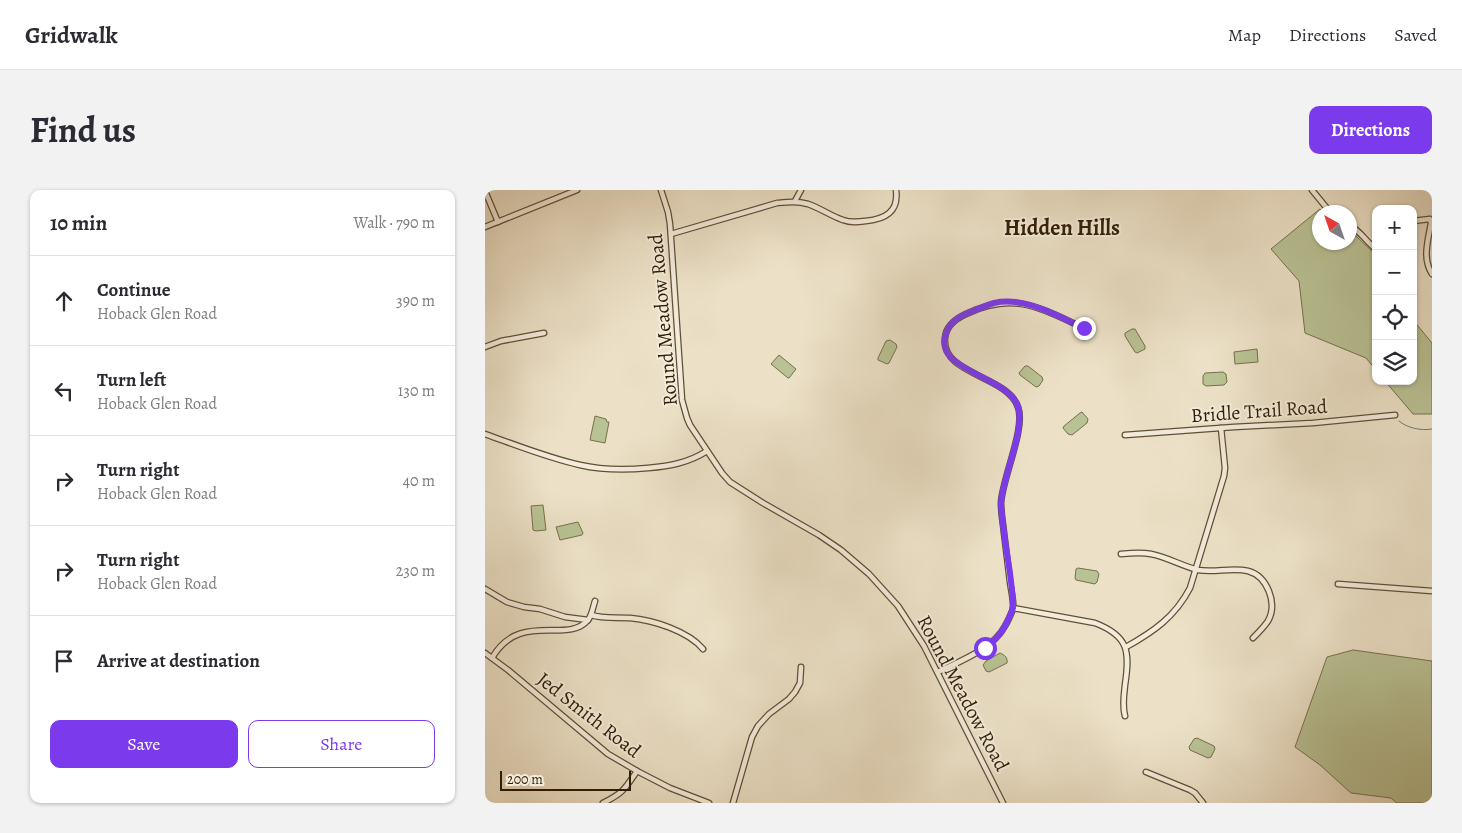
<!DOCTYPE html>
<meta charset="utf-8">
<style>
body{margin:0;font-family:Alegreya,serif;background:#f2f2f3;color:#2b2b33}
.controls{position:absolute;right:15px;top:15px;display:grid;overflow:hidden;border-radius:10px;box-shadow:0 1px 4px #0004}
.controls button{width:45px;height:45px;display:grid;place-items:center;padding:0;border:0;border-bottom:1px solid #e1e1e2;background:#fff;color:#2b2b33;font:25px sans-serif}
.compass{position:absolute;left:827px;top:15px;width:45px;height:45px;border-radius:50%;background:#fff;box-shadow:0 1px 4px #0004;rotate:320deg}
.scale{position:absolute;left:15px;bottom:12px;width:131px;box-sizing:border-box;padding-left:5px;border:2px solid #311e05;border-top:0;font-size:14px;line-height:18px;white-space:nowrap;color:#311e05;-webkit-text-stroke:4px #f3ecdb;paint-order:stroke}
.stop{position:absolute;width:15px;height:15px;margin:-11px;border:4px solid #7c3aed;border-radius:50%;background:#fff}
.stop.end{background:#7c3aed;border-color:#fff;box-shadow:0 1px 5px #0008}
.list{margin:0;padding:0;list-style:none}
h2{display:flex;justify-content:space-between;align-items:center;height:65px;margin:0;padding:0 20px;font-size:21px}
h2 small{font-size:16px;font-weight:400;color:#7c7c81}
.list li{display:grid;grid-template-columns:32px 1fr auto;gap:15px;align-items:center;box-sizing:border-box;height:90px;padding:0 20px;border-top:1px solid #e1e1e2}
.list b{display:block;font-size:19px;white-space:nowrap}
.list p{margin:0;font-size:16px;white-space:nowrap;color:#7c7c81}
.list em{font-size:16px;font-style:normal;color:#7c7c81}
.actions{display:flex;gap:10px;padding:15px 20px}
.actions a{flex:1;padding:11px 0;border:1px solid #7c3aed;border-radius:10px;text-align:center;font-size:18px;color:#7c3aed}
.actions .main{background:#7c3aed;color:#fff}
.icon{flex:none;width:28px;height:28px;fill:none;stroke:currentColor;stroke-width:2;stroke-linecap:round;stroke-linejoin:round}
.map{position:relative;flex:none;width:947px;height:613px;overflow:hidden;border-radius:10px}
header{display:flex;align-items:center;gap:30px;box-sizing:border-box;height:70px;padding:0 25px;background:#fff;border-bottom:1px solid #e1e1e2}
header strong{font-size:24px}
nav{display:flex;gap:28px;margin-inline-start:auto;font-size:18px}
.intro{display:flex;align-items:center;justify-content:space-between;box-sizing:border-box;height:120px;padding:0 30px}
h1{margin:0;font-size:35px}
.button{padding:12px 22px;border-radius:10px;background:#7c3aed;color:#fff;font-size:18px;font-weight:700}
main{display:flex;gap:30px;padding:0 30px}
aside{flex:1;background:#fff;border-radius:10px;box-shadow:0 1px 4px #0004}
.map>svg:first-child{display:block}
</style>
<header>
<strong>Gridwalk</strong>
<nav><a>Map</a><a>Directions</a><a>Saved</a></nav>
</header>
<div class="intro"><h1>Find us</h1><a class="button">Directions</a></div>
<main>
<aside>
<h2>10 min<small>Walk · 790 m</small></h2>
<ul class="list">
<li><svg class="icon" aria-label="ahead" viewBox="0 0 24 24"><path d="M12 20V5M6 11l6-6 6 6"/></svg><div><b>Continue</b><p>Hoback Glen Road</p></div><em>390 m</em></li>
<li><svg class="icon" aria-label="left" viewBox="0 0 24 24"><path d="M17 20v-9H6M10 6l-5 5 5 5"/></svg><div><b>Turn left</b><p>Hoback Glen Road</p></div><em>130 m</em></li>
<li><svg class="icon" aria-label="right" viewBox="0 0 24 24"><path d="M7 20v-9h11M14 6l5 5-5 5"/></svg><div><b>Turn right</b><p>Hoback Glen Road</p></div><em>40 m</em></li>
<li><svg class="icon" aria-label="right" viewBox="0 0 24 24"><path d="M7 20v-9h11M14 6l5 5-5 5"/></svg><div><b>Turn right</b><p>Hoback Glen Road</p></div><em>230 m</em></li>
<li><svg class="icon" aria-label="arrive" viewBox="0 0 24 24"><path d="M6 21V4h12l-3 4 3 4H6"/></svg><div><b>Arrive at destination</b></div></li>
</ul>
<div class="actions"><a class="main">Save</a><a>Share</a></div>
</aside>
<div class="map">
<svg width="947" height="613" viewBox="0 0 947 613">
<rect width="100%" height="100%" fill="#ece1c7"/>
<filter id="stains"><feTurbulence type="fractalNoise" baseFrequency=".004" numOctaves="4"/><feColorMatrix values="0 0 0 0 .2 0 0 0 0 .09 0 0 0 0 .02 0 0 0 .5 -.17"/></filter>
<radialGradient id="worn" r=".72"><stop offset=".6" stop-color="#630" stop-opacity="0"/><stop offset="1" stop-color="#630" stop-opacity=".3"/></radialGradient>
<g fill="#b9c294" stroke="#75704c">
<path d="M 835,19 L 838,22 L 834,22 L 834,52 L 864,52 L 865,42 L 871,46 L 891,65 L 891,180 L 881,168 L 820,143 L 814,91 L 786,59 Z"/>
<path d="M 928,130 L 947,153 L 947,224 L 928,224 L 900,191 L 928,191 Z"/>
<path d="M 647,139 L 650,139 L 660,156 L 660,159 L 652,163 L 650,162 L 640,146 L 640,143 Z"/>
<path d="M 405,150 L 411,154 L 412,157 L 404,173 L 402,174 L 393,170 L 393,168 L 401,151 Z"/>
<path d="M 772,159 L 773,172 L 750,174 L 749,162 Z"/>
<path d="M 294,165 L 311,179 L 304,188 L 303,188 L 286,174 Z"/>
<path d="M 540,176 L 543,176 L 557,187 L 558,190 L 554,196 L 551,197 L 535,185 L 534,183 Z"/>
<path d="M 738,182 L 741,184 L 742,192 L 739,195 L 721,196 L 718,194 L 718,186 L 720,183 Z"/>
<path d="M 597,222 L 603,229 L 602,233 L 587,245 L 583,244 L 578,238 L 579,236 L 595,223 Z"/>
<path d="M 110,226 L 121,229 L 122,232 L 124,232 L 120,253 L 105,250 Z"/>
<path d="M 58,315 L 61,340 L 51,341 L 48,340 L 46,316 Z"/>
<path d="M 93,332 L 98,343 L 97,345 L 75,350 L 71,337 Z"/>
<path d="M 593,378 L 612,381 L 614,384 L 612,392 L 610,394 L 591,390 L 590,388 L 591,379 Z"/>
<path d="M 868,460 L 947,471 L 947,613 L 912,613 L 906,608 L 866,603 L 835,575 L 810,557 L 842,467 Z"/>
<path d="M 515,463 C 520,465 523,468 522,473 L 504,482 L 501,481 L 498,475 L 501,471 Z"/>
<path d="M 712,548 L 729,556 L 730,559 L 726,567 L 723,568 L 705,560 L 704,557 L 709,549 Z"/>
</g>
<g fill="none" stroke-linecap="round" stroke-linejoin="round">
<path stroke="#707d72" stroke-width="1" d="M 914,231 C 922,238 936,241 947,239"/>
<defs>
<g id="minor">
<path d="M 176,0 L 183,22 L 185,34 L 197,210 L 202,228 L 205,235 L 237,283 L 245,292 L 278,313 L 334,345 L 356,360 L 384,384 L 413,416 L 439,456 L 518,613"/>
<path d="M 827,0 L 845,22"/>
<path d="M 0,1 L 13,32"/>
<path d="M 310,11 L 316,0"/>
<path d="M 928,31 L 945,29 L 946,33 C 943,51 937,68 947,84"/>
<path d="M 864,35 C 876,41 881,52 891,59"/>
<path d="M 0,37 L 92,0"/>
<path d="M 186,44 L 292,13 C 303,12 312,11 323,14 C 335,18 346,26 358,30 C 366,33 373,32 381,31 C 400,29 414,22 411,0"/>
<path d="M 0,157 L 16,151 L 59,143"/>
<path d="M 0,244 C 31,255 63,268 95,275 C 117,280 141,280 163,278 C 185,276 203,273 222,261"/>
<path d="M 640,245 L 749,237 L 828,233 L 910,225"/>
<path d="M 636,364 C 646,363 656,362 666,364 C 682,367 697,376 713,380 C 730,383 747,377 763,381 C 782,386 793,413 783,431 C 779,437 773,443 768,448"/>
<path d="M 853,394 L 947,401"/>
<path d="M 0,399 L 22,412 L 39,417 L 55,419 L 80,427 L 103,430"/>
<path d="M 528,418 L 610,433 C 644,446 645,462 640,495 C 639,506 637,515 640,526"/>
<path d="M 106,425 C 118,429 132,427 145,428 C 168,430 203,441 218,459"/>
<path d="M 641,457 C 668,442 690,427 705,398 L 739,286 L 740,278 L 736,238"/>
<path d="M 0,463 L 23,480 L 123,564 L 152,581 L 185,598 L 224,613"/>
<path d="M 7,468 C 35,420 82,455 103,430 C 107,425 108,417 110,411"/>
<path d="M 453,482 C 475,471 508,459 520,436 C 523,431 526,424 528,419 C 529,411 526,400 525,392 C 523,376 521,360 519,343 C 518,333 516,323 516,313 C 517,289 541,238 533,217 C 522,185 456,185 460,148 C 461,136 470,129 481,124 C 529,101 555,118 599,138"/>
<path d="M 661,582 L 705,600 L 710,603 L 718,613"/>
<path d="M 118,613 C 138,603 139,600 152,581"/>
<path d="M 248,613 L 267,547 L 273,536 L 284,524 L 304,509 L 310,502 L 315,493 L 316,477"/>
</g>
</defs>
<use href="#minor" stroke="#604f36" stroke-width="7"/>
<use href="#minor" stroke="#f3ecdb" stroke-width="4.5"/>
</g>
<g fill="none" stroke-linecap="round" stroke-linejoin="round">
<path stroke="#7c3aed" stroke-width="6" d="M 500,458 C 516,446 521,436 528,418 C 528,393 522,367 519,343 C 518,333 516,323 516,313 C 518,285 538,246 534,220 C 528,185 443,182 462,141 C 466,130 477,125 488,121 C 495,118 502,115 509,113 C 540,106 572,126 599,138"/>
</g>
<g text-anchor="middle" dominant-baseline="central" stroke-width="4" stroke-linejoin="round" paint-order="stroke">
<g font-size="20" fill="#311e05" stroke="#f3ecdb">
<text transform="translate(178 130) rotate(-95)">Round Meadow Road</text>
<text transform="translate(774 221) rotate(-4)">Bridle Trail Road</text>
<text transform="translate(478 503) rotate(62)">Round Meadow Road</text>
<text transform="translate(104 525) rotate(38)">Jed Smith Road</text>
</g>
<g font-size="22" font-weight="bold" fill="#311e05" stroke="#f3ecdb">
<text x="577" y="38">Hidden Hills</text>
</g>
</g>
<rect width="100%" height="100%" filter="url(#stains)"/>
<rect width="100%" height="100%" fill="url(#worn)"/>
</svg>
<div class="controls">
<button>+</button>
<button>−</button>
<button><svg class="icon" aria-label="locate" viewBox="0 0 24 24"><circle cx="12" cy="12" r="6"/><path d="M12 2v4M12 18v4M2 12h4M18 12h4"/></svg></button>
<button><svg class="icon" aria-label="layers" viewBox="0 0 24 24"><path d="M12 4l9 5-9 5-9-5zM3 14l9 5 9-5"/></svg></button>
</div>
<svg class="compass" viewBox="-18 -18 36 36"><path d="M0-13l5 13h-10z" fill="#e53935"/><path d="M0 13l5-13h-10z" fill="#7c7c81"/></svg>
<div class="scale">200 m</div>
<div class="stop" style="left:500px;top:458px"></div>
<div class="stop end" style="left:599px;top:138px"></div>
</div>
</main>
